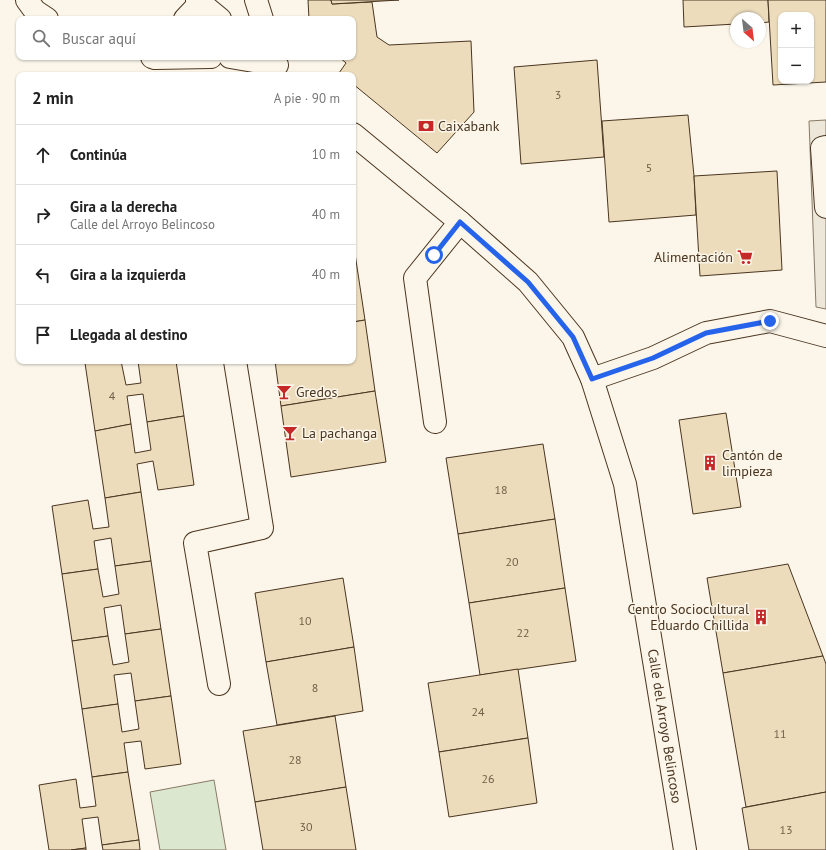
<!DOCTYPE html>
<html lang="es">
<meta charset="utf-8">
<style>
body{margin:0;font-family:"PT Sans",sans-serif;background:#f2f2f2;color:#222}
.controls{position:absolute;right:12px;top:12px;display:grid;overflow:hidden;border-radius:8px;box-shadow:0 1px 3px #0004}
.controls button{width:36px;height:36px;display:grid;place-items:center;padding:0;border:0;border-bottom:1px solid #e0e0e0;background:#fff;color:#222;font:20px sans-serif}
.compass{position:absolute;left:730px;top:12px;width:36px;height:36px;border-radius:50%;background:#fff;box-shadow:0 1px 3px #0004;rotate:152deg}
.stop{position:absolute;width:12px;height:12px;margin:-9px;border:3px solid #2563eb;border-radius:50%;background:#fff}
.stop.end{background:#2563eb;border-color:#fff;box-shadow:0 1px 4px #0008}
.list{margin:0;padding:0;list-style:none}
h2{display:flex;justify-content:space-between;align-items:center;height:52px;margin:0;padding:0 16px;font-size:17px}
h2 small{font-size:13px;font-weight:400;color:#767676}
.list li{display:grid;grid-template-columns:26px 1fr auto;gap:12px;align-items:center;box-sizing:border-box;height:60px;padding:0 16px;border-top:1px solid #e0e0e0}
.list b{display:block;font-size:15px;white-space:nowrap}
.list p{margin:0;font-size:13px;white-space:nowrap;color:#767676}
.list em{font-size:13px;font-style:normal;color:#767676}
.icon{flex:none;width:22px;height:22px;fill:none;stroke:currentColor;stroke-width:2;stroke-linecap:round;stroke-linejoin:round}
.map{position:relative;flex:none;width:826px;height:850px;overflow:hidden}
.search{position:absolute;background:#fff;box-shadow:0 1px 3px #0004;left:16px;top:16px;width:340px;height:44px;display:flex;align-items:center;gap:10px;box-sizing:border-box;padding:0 14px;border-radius:8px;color:#767676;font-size:15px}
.panel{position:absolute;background:#fff;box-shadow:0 1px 3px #0004;left:16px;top:72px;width:340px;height:292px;border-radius:8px}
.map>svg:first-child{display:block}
</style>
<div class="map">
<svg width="826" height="850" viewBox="0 0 826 850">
<rect width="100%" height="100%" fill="#fbf6e9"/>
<path fill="#dce7d0" stroke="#887966" d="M 214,780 L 226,850 L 160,850 L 150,792 Z"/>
<path fill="#ede7d9" stroke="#887966" d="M 826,120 L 826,309 L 816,307 L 809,121 Z"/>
<g fill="#ecdcbc" stroke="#4a3520" fill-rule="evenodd">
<path d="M 308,0 L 331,0 L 332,4 L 372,2 L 377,37 L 389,45 L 471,41 L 474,112 L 437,153 L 353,84 L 353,75 L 342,75 L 339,73 L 346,63 L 339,57 L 353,57 L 353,19 L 309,19 Z"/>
<path d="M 331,0 L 399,0 L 332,4 Z"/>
<path d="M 683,0 L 768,0 L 769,22 L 760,23 L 760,18 L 736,18 L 736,24 L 684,27 Z"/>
<path d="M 768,0 L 826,0 L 826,82 L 773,85 ZM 781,15 L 811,15 L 811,81 L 781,81 Z"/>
<path d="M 597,60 L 604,157 L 521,164 L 514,67 Z"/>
<path d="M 688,115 L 694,176 L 696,215 L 609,222 L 602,121 Z"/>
<path d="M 777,171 L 782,270 L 700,276 L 694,176 Z"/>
<path d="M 353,247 L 354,247 L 365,320 L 353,322 Z"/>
<path d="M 365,320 L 375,391 L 281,406 L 275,361 L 353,361 L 353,322 Z"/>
<path d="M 98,361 L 121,361 L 126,385 L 141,383 L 138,361 L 176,361 L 184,416 L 147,422 L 143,394 L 127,396 L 131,424 L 95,431 L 85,363 Z"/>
<path d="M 375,391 L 386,462 L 291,477 L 281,406 Z"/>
<path d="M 726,413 L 741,507 L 693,514 L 679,420 Z"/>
<path d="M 184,416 L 194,485 L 158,490 L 153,461 L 137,464 L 141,492 L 105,498 L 95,431 L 131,424 L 135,453 L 151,450 L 147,422 Z"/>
<path d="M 543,444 L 555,519 L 458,534 L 446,458 Z"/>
<path d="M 141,492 L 151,561 L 115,566 L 111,538 L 94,541 L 98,569 L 62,574 L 52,506 L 88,500 L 93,529 L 109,527 L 105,498 Z"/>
<path d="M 555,519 L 565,588 L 469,603 L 458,534 Z"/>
<path d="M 151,561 L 161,629 L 125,634 L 121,605 L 104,608 L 108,636 L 72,641 L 62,574 L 98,569 L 103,597 L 119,594 L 115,566 Z"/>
<path d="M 788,564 L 823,656 L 723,673 L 707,578 Z"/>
<path d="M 343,578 L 354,647 L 266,662 L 255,593 Z"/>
<path d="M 565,588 L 576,661 L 480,675 L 469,603 Z"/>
<path d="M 161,629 L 171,696 L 135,701 L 131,673 L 114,675 L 118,704 L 82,709 L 72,641 L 108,636 L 113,665 L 129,662 L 125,634 Z"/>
<path d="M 354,647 L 363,711 L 277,725 L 266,662 Z"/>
<path d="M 823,656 L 826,664 L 826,792 L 746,807 L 723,673 Z"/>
<path d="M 518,669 L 528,738 L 439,752 L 428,683 Z"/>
<path d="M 171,696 L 181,764 L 145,769 L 141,741 L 124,743 L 128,772 L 92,777 L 82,709 L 118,704 L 122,732 L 139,729 L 135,701 Z"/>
<path d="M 335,716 L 346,787 L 255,802 L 243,731 Z"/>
<path d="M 528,738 L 537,803 L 449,817 L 439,752 Z"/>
<path d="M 128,772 L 139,840 L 102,845 L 98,817 L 82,819 L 86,848 L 71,850 L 49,850 L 39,785 L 76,779 L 80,808 L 96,806 L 92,777 Z"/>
<path d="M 346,787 L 356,850 L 263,850 L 255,802 Z"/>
<path d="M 826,792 L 826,850 L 749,850 L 742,808 Z"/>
<path d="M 139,840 L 140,850 L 103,850 L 102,845 Z"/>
<path d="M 86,848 L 86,850 L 71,850 Z"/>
</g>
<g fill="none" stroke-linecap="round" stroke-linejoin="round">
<defs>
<g id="minor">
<path d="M 27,0 L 35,11 L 47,19"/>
<path d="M 197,0 L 220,19"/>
<path d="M 256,0 L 262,19"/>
<path d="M 185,19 L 203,0"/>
<path d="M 152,57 L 155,58 L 211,57"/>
<path d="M 230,57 L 277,65"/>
<path d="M 353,134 L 460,222 L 528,282 L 573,337 L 592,379 L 625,484 L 685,850"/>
<path d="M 826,147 L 822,148 L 826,207"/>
<path d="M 592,379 L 653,358 L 706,333 L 770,321 L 826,336"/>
<path d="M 435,422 L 415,278 L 460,222"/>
<path d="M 219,684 L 195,543 L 262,528 L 235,361"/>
</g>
</defs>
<use href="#minor" stroke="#4a3520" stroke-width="24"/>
<use href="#minor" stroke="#fbf6e9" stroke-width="22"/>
</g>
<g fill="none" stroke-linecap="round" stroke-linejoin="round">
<path stroke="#2563eb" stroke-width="5" d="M 434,255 L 460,222 L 528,282 L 573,337 L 592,379 L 653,358 L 706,333 L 770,321"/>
</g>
<defs>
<symbol id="bank-bare" viewBox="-9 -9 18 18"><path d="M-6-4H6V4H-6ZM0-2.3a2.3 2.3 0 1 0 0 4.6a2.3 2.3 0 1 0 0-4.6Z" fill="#c62828" stroke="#fbf6e9" stroke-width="2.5" paint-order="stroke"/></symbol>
<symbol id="supermarket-bare" viewBox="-9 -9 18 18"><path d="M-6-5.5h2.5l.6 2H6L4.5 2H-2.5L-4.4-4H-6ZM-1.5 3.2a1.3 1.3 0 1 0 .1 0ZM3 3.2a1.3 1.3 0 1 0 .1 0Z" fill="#c62828" stroke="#fbf6e9" stroke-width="2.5" paint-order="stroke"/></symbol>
<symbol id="bar-bare" viewBox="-9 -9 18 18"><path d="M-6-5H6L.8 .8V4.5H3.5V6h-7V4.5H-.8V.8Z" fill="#c62828" stroke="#fbf6e9" stroke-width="2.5" paint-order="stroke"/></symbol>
<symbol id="building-bare" viewBox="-9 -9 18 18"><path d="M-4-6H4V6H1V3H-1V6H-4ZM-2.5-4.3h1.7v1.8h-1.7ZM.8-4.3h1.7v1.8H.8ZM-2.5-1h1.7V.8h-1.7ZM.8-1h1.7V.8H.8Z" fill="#c62828" stroke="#fbf6e9" stroke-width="2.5" paint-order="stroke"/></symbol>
</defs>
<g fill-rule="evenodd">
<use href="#bank-bare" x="415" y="115" width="22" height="22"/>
<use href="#supermarket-bare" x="734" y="246" width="22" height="22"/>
<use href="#bar-bare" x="273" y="381" width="22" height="22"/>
<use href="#bar-bare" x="279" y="422" width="22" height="22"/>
<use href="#building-bare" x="699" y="452" width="22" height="22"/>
<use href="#building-bare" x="750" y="606" width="22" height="22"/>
</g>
<g text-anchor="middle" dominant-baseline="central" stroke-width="3" stroke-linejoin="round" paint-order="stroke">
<g font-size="12" fill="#725f47">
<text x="558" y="94">3</text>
<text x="649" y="167">5</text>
<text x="112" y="395">4</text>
<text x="501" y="489">18</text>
<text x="512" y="561">20</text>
<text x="305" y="620">10</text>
<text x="523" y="632">22</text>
<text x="315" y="687">8</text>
<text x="478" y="711">24</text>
<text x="780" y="733">11</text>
<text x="295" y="759">28</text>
<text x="488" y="778">26</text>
<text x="306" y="826">30</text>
<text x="786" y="829">13</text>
</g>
<g font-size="14" fill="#4a3520" stroke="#fbf6e9" text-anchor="start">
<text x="438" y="126">Caixabank</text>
<text x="733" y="257" text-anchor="end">Alimentación</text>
<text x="296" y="392">Gredos</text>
<text x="302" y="433">La pachanga</text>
<text x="722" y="455">Cantón de<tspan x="722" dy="16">limpieza</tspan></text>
<text x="749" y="609" text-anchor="end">Centro Sociocultural<tspan x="749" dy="16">Eduardo Chillida</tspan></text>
</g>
<g font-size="14" fill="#4a3520" stroke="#fbf6e9">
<text transform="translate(665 726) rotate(81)">Calle del Arroyo Belincoso</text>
</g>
</g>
</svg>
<div class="controls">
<button>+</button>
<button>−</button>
</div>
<svg class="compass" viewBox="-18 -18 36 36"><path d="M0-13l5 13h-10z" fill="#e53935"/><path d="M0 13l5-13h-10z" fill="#767676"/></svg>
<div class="stop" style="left:434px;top:255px"></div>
<div class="stop end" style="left:770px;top:321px"></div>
<div class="search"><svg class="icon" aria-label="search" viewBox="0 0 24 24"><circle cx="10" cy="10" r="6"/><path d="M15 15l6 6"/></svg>Buscar aquí</div>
<section class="panel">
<h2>2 min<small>A pie · 90 m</small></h2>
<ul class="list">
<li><svg class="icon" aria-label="ahead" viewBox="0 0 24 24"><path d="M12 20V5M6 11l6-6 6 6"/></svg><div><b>Continúa</b></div><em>10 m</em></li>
<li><svg class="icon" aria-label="right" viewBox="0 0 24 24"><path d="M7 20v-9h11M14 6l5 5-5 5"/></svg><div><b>Gira a la derecha</b><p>Calle del Arroyo Belincoso</p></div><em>40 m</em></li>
<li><svg class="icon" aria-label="left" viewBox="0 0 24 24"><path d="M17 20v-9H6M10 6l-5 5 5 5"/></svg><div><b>Gira a la izquierda</b></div><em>40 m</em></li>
<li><svg class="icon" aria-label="arrive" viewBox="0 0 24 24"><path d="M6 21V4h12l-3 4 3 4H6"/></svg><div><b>Llegada al destino</b></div></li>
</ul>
</section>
</div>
